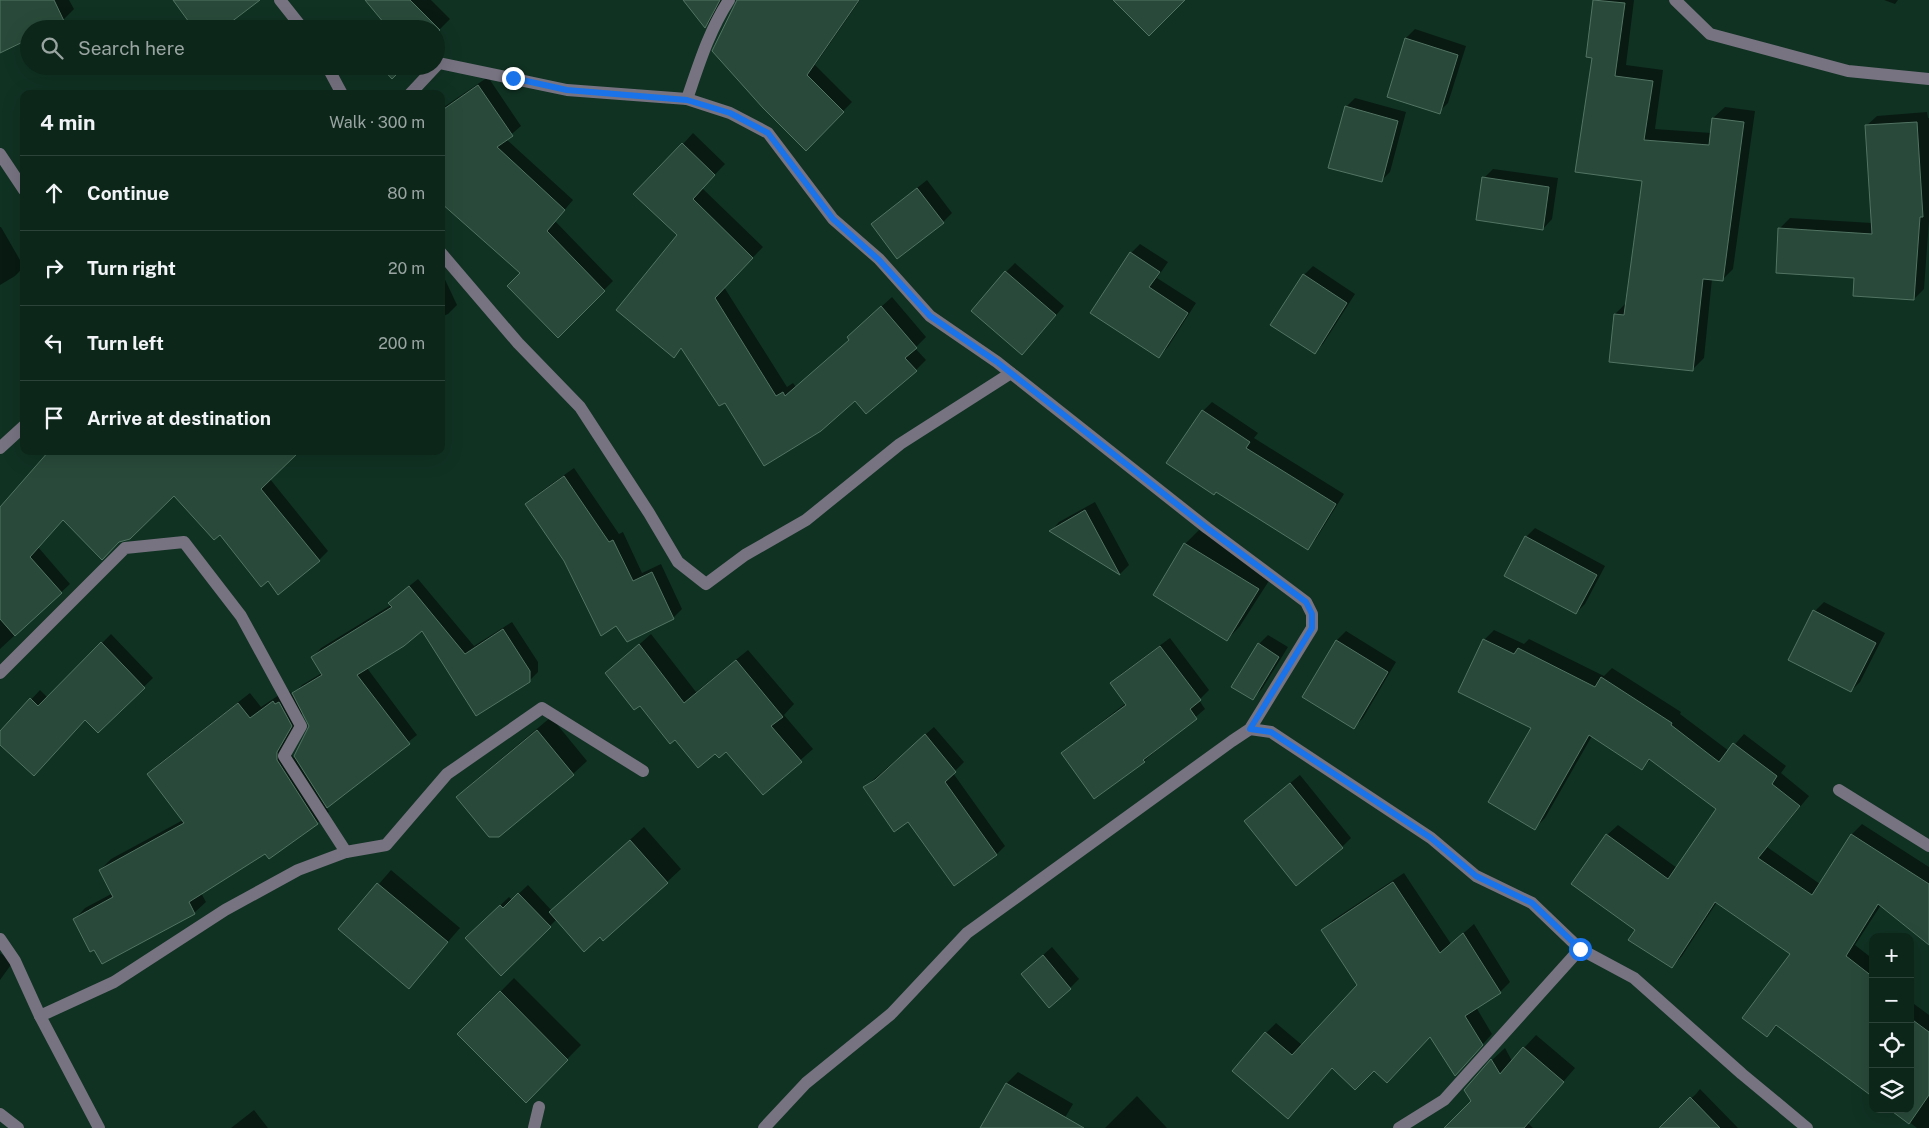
<!DOCTYPE html>
<meta charset="utf-8">
<style>
body{margin:0;font-family:"Public Sans",sans-serif;background:#1a3227;color:#f1f3f6}
.controls{position:absolute;right:15px;bottom:15px;display:grid;overflow:hidden;border-radius:10px;box-shadow:0 5px 20px #0002}
.controls button{width:45px;height:45px;display:grid;place-items:center;padding:0;border:0;border-bottom:1px solid #2c4339;background:#0c261a;color:#f1f3f6;font:25px sans-serif}
.stop{position:absolute;width:15px;height:15px;margin:-11px;border:4px solid #1a73e8;border-radius:50%;background:#fff}
.stop.end{background:#1a73e8;border-color:#fff;box-shadow:0 1px 5px #0008}
.list{margin:0;padding:0;list-style:none}
h2{display:flex;justify-content:space-between;align-items:center;height:65px;margin:0;padding:0 20px;font-size:21px}
h2 small{font-size:16px;font-weight:400;color:#9aa5a2}
.list li{display:grid;grid-template-columns:32px 1fr auto;gap:15px;align-items:center;box-sizing:border-box;height:75px;padding:0 20px;border-top:1px solid #2c4339}
.list b{display:block;font-size:19px;white-space:nowrap}
.list em{font-size:16px;font-style:normal;color:#9aa5a2}
.icon{flex:none;width:28px;height:28px;fill:none;stroke:currentColor;stroke-width:2;stroke-linecap:round;stroke-linejoin:round}
.map{position:relative;flex:none;width:1929px;height:1128px;overflow:hidden}
.search{position:absolute;background:#0c261a;box-shadow:0 5px 20px #0002;left:20px;top:20px;width:425px;height:55px;display:flex;align-items:center;gap:12px;box-sizing:border-box;padding:0 18px;border-radius:28px;color:#9aa5a2;font-size:19px}
.panel{position:absolute;background:#0c261a;box-shadow:0 5px 20px #0002;left:20px;top:90px;width:425px;height:365px;border-radius:10px}
.map>svg:first-child{display:block}
</style>
<div class="map">
<svg width="1929" height="1128" viewBox="0 0 1929 1128">
<rect width="100%" height="100%" fill="#103223"/>
<g fill="#0007" fill-rule="evenodd">
<path d="M 0,0 L 69,0 L 74,9 L 63,20 L 29,29 L 0,52 Z"/>
<path d="M 367,0 L 431,0 L 450,19 L 436,33 L 436,29 Z"/>
<path d="M 685,0 L 723,0 L 713,18 L 705,27 Z"/>
<path d="M 737,0 L 860,0 L 815,65 L 852,102 L 806,149 Z"/>
<path d="M 1594,0 L 1634,0 L 1626,65 L 1663,70 L 1655,129 L 1712,133 L 1713,118 L 1725,107 L 1755,111 L 1733,269 L 1722,280 L 1712,279 L 1704,358 L 1692,370 L 1615,314 L 1626,303 L 1643,180 L 1593,56 L 1587,56 Z"/>
<path d="M 1884,0 L 1898,0 L 1895,4 Z"/>
<path d="M 1415,29 L 1466,46 L 1448,103 L 1439,112 L 1406,38 Z"/>
<path d="M 488,77 L 521,126 L 506,139 L 573,200 L 555,221 L 613,281 L 558,336 L 522,273 L 441,201 L 441,109 Z"/>
<path d="M 1355,98 L 1406,112 L 1390,172 L 1381,181 L 1346,107 Z"/>
<path d="M 1927,112 L 1928,118 L 1929,118 L 1929,221 L 1924,289 L 1914,299 L 1856,276 L 1779,229 L 1790,218 L 1872,223 L 1866,126 L 1877,116 Z"/>
<path d="M 693,133 L 725,164 L 702,188 L 763,247 L 724,287 L 787,387 L 793,383 L 796,387 L 851,339 L 859,327 L 892,297 L 926,337 L 915,348 L 926,360 L 907,379 L 856,399 L 725,401 L 682,347 L 674,356 L 683,144 Z"/>
<path d="M 1493,169 L 1558,178 L 1552,219 L 1543,229 L 1484,178 Z"/>
<path d="M 927,180 L 952,213 L 943,222 L 872,224 Z"/>
<path d="M 0,227 L 1,227 L 24,267 L 15,276 L 0,285 Z"/>
<path d="M 1140,244 L 1168,262 L 1157,278 L 1196,303 L 1168,347 L 1159,356 L 1131,253 Z"/>
<path d="M 1015,263 L 1064,306 L 1031,344 L 1006,272 Z"/>
<path d="M 1313,266 L 1355,294 L 1323,344 L 1314,353 L 1304,275 Z"/>
<path d="M 441,271 L 457,305 L 448,314 L 441,317 Z"/>
<path d="M 1212,402 L 1258,433 L 1254,438 L 1344,494 L 1316,539 L 1307,548 L 1203,411 Z"/>
<path d="M 574,468 L 619,534 L 623,532 L 642,573 L 661,564 L 682,609 L 673,618 L 565,560 L 527,504 L 536,495 Z"/>
<path d="M 270,479 L 328,551 L 319,560 L 268,580 L 175,494 L 64,518 L 38,547 L 70,584 L 0,649 L 0,509 Z"/>
<path d="M 1095,502 L 1129,565 L 1120,574 L 1051,531 L 1059,522 Z"/>
<path d="M 1535,528 L 1605,566 L 1585,604 L 1576,613 L 1526,537 Z"/>
<path d="M 1199,530 L 1272,576 L 1240,626 L 1227,640 L 1154,595 L 1185,544 Z"/>
<path d="M 418,579 L 474,646 L 512,622 L 538,662 L 538,672 L 529,681 L 476,714 L 422,629 L 367,668 L 417,735 L 326,807 L 329,812 L 317,823 L 269,857 L 265,852 L 201,893 L 206,902 L 194,913 L 74,920 L 85,908 L 113,893 L 100,870 L 111,859 L 183,820 L 149,774 L 160,763 L 250,693 L 261,707 L 285,691 L 287,694 L 290,691 L 292,695 L 302,685 L 322,673 L 313,657 L 321,648 L 391,605 L 398,595 ZM 303,712 L 310,726 L 294,758 L 288,748 L 288,740 Z"/>
<path d="M 1824,602 L 1885,633 L 1860,682 L 1851,691 L 1790,659 L 1815,611 Z"/>
<path d="M 1494,630 L 1524,644 L 1529,639 L 1604,676 L 1612,668 L 1681,712 L 1680,714 L 1729,751 L 1744,734 L 1786,766 L 1781,773 L 1809,796 L 1767,847 L 1820,884 L 1852,834 L 1862,824 L 1929,867 L 1929,943 L 1881,905 L 1855,945 L 1873,959 L 1873,1095 L 1778,1025 L 1767,1036 L 1792,953 L 1717,902 L 1682,956 L 1672,967 L 1637,930 L 1607,835 L 1618,825 L 1677,868 L 1718,809 L 1651,759 L 1642,768 L 1592,736 L 1545,818 L 1535,828 L 1533,727 L 1484,640 Z"/>
<path d="M 1346,631 L 1396,662 L 1363,718 L 1354,727 L 1303,697 L 1337,640 Z"/>
<path d="M 111,634 L 153,678 L 98,731 L 86,718 L 0,743 L 0,733 L 40,690 L 48,698 Z"/>
<path d="M 651,634 L 696,692 L 748,650 L 794,704 L 784,715 L 813,749 L 763,793 L 727,750 L 715,752 L 675,738 L 607,673 Z"/>
<path d="M 1268,635 L 1288,647 L 1262,689 L 1253,698 L 1259,644 Z"/>
<path d="M 1170,638 L 1209,690 L 1199,700 L 1205,709 L 1144,761 L 1063,754 L 1072,745 L 1126,703 L 1112,683 L 1121,674 Z"/>
<path d="M 551,717 L 587,761 L 573,774 L 457,797 L 471,784 Z"/>
<path d="M 934,727 L 964,762 L 953,773 L 1005,846 L 997,854 L 954,884 L 908,820 L 865,787 Z"/>
<path d="M 1300,775 L 1351,838 L 1342,847 L 1255,812 Z"/>
<path d="M 644,827 L 681,869 L 667,882 L 600,935 L 557,919 L 501,974 L 475,929 L 509,897 L 512,900 L 528,885 L 552,911 Z"/>
<path d="M 391,870 L 460,928 L 408,988 L 340,929 Z"/>
<path d="M 1404,873 L 1451,944 L 1474,924 L 1510,982 L 1500,992 L 1476,1007 L 1492,1034 L 1465,1064 L 1431,1036 L 1333,1067 L 1288,1117 L 1266,1033 L 1276,1023 L 1302,1045 L 1359,985 L 1323,930 L 1333,920 Z"/>
<path d="M 1052,947 L 1079,979 L 1070,988 L 1022,974 Z"/>
<path d="M 0,953 L 13,962 L 0,980 Z"/>
<path d="M 514,978 L 581,1045 L 526,1101 L 459,1034 Z"/>
<path d="M 1910,1001 L 1929,1015 L 1929,1128 L 1917,1128 L 1892,1109 L 1910,1109 Z"/>
<path d="M 1536,1035 L 1575,1068 L 1528,1123 L 1533,1128 L 1445,1128 L 1472,1101 L 1465,1090 L 1492,1060 L 1505,1048 L 1512,1061 Z"/>
<path d="M 1018,1072 L 1073,1104 L 1059,1128 L 981,1128 L 1007,1083 Z"/>
<path d="M 1700,1089 L 1738,1128 L 1660,1128 L 1696,1094 Z"/>
<path d="M 1137,1096 L 1167,1128 L 1105,1128 Z"/>
<path d="M 254,1110 L 268,1128 L 231,1128 Z"/>
</g>
<g fill="#294a3a" stroke="#527463">
<path d="M 0,0 L 54,0 L 64,21 L 49,29 L 29,29 L 29,39 L 0,53 Z"/>
<path d="M 173,0 L 260,0 L 222,29 L 194,29 Z"/>
<path d="M 365,0 L 410,0 L 440,30 L 436,34 L 436,29 L 389,29 Z"/>
<path d="M 683,0 L 720,0 L 705,28 Z"/>
<path d="M 737,0 L 859,0 L 807,75 L 844,112 L 806,151 L 763,108 L 712,51 Z"/>
<path d="M 1113,0 L 1185,0 L 1149,36 Z"/>
<path d="M 1593,0 L 1625,3 L 1615,76 L 1653,81 L 1644,140 L 1709,145 L 1712,118 L 1744,122 L 1723,281 L 1703,279 L 1693,371 L 1609,362 L 1614,314 L 1624,315 L 1642,181 L 1575,172 L 1592,58 L 1586,57 Z"/>
<path d="M 1405,38 L 1458,55 L 1440,114 L 1387,97 Z"/>
<path d="M 380,66 L 405,66 L 392,79 Z"/>
<path d="M 478,85 L 513,136 L 497,147 L 565,210 L 547,231 L 605,291 L 558,338 L 507,286 L 520,273 L 441,203 L 441,111 Z"/>
<path d="M 1345,106 L 1398,121 L 1382,182 L 1328,168 Z"/>
<path d="M 1917,122 L 1923,217 L 1920,217 L 1914,300 L 1853,296 L 1854,278 L 1776,273 L 1778,228 L 1872,234 L 1865,125 Z"/>
<path d="M 682,143 L 715,175 L 693,199 L 753,258 L 715,298 L 776,396 L 783,392 L 785,396 L 849,340 L 847,337 L 881,306 L 917,348 L 905,358 L 917,371 L 866,414 L 855,401 L 821,431 L 764,466 L 725,403 L 719,406 L 681,348 L 674,358 L 616,310 L 677,235 L 633,194 Z"/>
<path d="M 1482,177 L 1549,187 L 1543,230 L 1476,220 Z"/>
<path d="M 917,188 L 944,223 L 897,259 L 871,224 Z"/>
<path d="M 1130,252 L 1160,272 L 1149,287 L 1188,313 L 1159,358 L 1090,313 Z"/>
<path d="M 1005,271 L 1056,315 L 1022,355 L 971,311 Z"/>
<path d="M 1303,274 L 1347,303 L 1315,354 L 1270,325 Z"/>
<path d="M 1202,410 L 1250,442 L 1246,448 L 1336,504 L 1308,550 L 1216,492 L 1214,495 L 1166,463 Z"/>
<path d="M 49,451 L 300,451 L 261,489 L 320,561 L 278,595 L 268,581 L 261,587 L 220,535 L 214,540 L 174,496 L 130,539 L 119,542 L 102,560 L 63,520 L 30,557 L 62,593 L 15,636 L 0,619 L 0,507 Z"/>
<path d="M 564,476 L 609,542 L 613,540 L 633,581 L 652,572 L 674,619 L 627,642 L 616,626 L 601,636 L 564,561 L 525,504 Z"/>
<path d="M 1085,510 L 1120,575 L 1049,531 Z"/>
<path d="M 1525,536 L 1597,575 L 1576,614 L 1504,576 Z"/>
<path d="M 1184,543 L 1259,589 L 1227,641 L 1153,595 Z"/>
<path d="M 409,586 L 465,654 L 503,629 L 530,671 L 530,682 L 476,716 L 422,631 L 404,646 L 357,675 L 410,744 L 327,808 L 294,756 L 309,726 L 292,693 L 322,675 L 311,657 L 392,607 L 388,603 Z"/>
<path d="M 1813,610 L 1876,643 L 1851,692 L 1788,660 Z"/>
<path d="M 1483,639 L 1514,654 L 1518,648 L 1595,687 L 1601,677 L 1672,723 L 1671,725 L 1719,762 L 1733,743 L 1777,776 L 1772,784 L 1800,806 L 1758,858 L 1812,895 L 1851,834 L 1929,884 L 1929,945 L 1878,904 L 1846,956 L 1873,977 L 1873,1097 L 1776,1025 L 1767,1037 L 1742,1018 L 1790,954 L 1715,902 L 1672,968 L 1628,940 L 1635,930 L 1571,884 L 1606,834 L 1668,879 L 1716,809 L 1649,759 L 1642,770 L 1589,735 L 1535,830 L 1488,802 L 1531,728 L 1458,692 Z"/>
<path d="M 1336,640 L 1388,672 L 1354,729 L 1302,697 Z"/>
<path d="M 101,642 L 145,688 L 98,733 L 85,720 L 34,776 L 0,745 L 0,731 L 30,698 L 38,706 Z"/>
<path d="M 1258,643 L 1279,657 L 1253,700 L 1231,687 Z"/>
<path d="M 639,644 L 684,703 L 736,660 L 783,717 L 771,726 L 802,762 L 763,795 L 726,752 L 719,758 L 715,754 L 698,768 L 675,740 L 670,744 L 640,706 L 634,710 L 605,673 Z"/>
<path d="M 1160,646 L 1201,700 L 1190,709 L 1197,719 L 1143,760 L 1145,762 L 1094,799 L 1061,753 L 1126,705 L 1110,683 Z"/>
<path d="M 273,701 L 275,704 L 279,702 L 292,726 L 277,752 L 277,760 L 318,824 L 269,859 L 265,854 L 189,902 L 195,914 L 102,964 L 94,950 L 90,952 L 73,919 L 113,897 L 99,870 L 184,823 L 147,774 L 238,703 L 250,718 Z"/>
<path d="M 537,730 L 574,775 L 499,837 L 489,837 L 456,797 Z"/>
<path d="M 925,734 L 956,772 L 945,782 L 997,855 L 954,886 L 908,822 L 894,832 L 863,787 L 875,780 Z"/>
<path d="M 1290,783 L 1343,848 L 1296,886 L 1244,821 Z"/>
<path d="M 630,840 L 668,883 L 603,941 L 600,937 L 584,952 L 549,912 Z"/>
<path d="M 1393,882 L 1440,953 L 1463,933 L 1501,993 L 1465,1016 L 1483,1045 L 1455,1076 L 1430,1037 L 1387,1083 L 1374,1071 L 1355,1090 L 1332,1068 L 1288,1119 L 1232,1071 L 1265,1032 L 1292,1055 L 1357,985 L 1321,930 Z"/>
<path d="M 377,883 L 448,942 L 409,989 L 338,929 Z"/>
<path d="M 518,893 L 551,927 L 501,976 L 465,938 L 500,905 L 503,908 Z"/>
<path d="M 1043,955 L 1071,989 L 1049,1008 L 1021,974 Z"/>
<path d="M 500,991 L 568,1060 L 526,1103 L 457,1034 Z"/>
<path d="M 1910,1018 L 1929,1032 L 1929,1095 L 1909,1124 L 1889,1109 L 1910,1109 Z"/>
<path d="M 1523,1047 L 1564,1082 L 1524,1128 L 1444,1128 L 1471,1101 L 1464,1090 L 1491,1059 L 1500,1074 Z"/>
<path d="M 1006,1083 L 1084,1128 L 980,1128 Z"/>
<path d="M 1690,1097 L 1720,1128 L 1659,1128 Z"/>
</g>
<g fill="none" stroke-linecap="round" stroke-linejoin="round">
<g stroke="#787381" stroke-width="12">
<path d="M 280,0 L 303,29"/>
<path d="M 1675,0 L 1710,34 L 1848,71 L 1929,79"/>
<path d="M 327,66 L 342,94"/>
<path d="M 410,94 L 439,63 L 567,90 L 687,99 L 730,113 L 768,133 L 833,219 L 879,259 L 930,316 L 997,362 L 1207,528 L 1306,602 L 1312,614 L 1312,628 L 1250,729 L 1232,741 L 967,933 L 891,1014 L 806,1083 L 764,1128"/>
<path d="M 687,99 C 699,64 709,31 729,0"/>
<path d="M 0,154 L 24,190"/>
<path d="M 441,253 L 518,343 L 580,407 L 649,513 L 678,562 L 706,584 L 745,555 L 806,520 L 900,444 L 1011,373"/>
<path d="M 0,448 L 24,426"/>
<path d="M 0,673 L 125,548 L 184,542 L 241,616 L 301,726 L 284,756 L 346,852 L 298,870 L 225,910 L 114,982 L 40,1016"/>
<path d="M 1250,729 L 1271,732 L 1431,838 L 1476,876 L 1532,903 L 1580,949 L 1634,978 L 1742,1074 L 1807,1128"/>
<path d="M 1839,790 L 1929,846"/>
<path d="M 346,852 L 386,845 L 447,774 L 542,708 L 643,771"/>
<path d="M 0,939 L 15,961 L 40,1016 L 99,1128"/>
<path d="M 0,1114 L 18,1128"/>
<path d="M 534,1128 L 539,1107"/>
<path d="M 1399,1128 L 1444,1100 L 1580,949"/>
</g>
</g>
<g fill="none" stroke-linecap="round" stroke-linejoin="round">
<path stroke="#1a73e8" stroke-width="6" d="M 513,78 L 567,90 L 687,100 L 730,113 L 768,133 L 833,219 L 879,260 L 930,316 L 997,362 L 1207,528 L 1306,602 L 1312,614 L 1312,628 L 1250,729 L 1271,732 L 1431,838 L 1476,876 L 1532,903 L 1580,949"/>
</g>
</svg>
<div class="controls">
<button>+</button>
<button>−</button>
<button><svg class="icon" aria-label="locate" viewBox="0 0 24 24"><circle cx="12" cy="12" r="6"/><path d="M12 2v4M12 18v4M2 12h4M18 12h4"/></svg></button>
<button><svg class="icon" aria-label="layers" viewBox="0 0 24 24"><path d="M12 4l9 5-9 5-9-5zM3 14l9 5 9-5"/></svg></button>
</div>
<div class="stop" style="left:1580px;top:949px"></div>
<div class="stop end" style="left:513px;top:78px"></div>
<div class="search"><svg class="icon" aria-label="search" viewBox="0 0 24 24"><circle cx="10" cy="10" r="6"/><path d="M15 15l6 6"/></svg>Search here</div>
<section class="panel">
<h2>4 min<small>Walk · 300 m</small></h2>
<ul class="list">
<li><svg class="icon" aria-label="ahead" viewBox="0 0 24 24"><path d="M12 20V5M6 11l6-6 6 6"/></svg><div><b>Continue</b></div><em>80 m</em></li>
<li><svg class="icon" aria-label="right" viewBox="0 0 24 24"><path d="M7 20v-9h11M14 6l5 5-5 5"/></svg><div><b>Turn right</b></div><em>20 m</em></li>
<li><svg class="icon" aria-label="left" viewBox="0 0 24 24"><path d="M17 20v-9H6M10 6l-5 5 5 5"/></svg><div><b>Turn left</b></div><em>200 m</em></li>
<li><svg class="icon" aria-label="arrive" viewBox="0 0 24 24"><path d="M6 21V4h12l-3 4 3 4H6"/></svg><div><b>Arrive at destination</b></div></li>
</ul>
</section>
</div>
